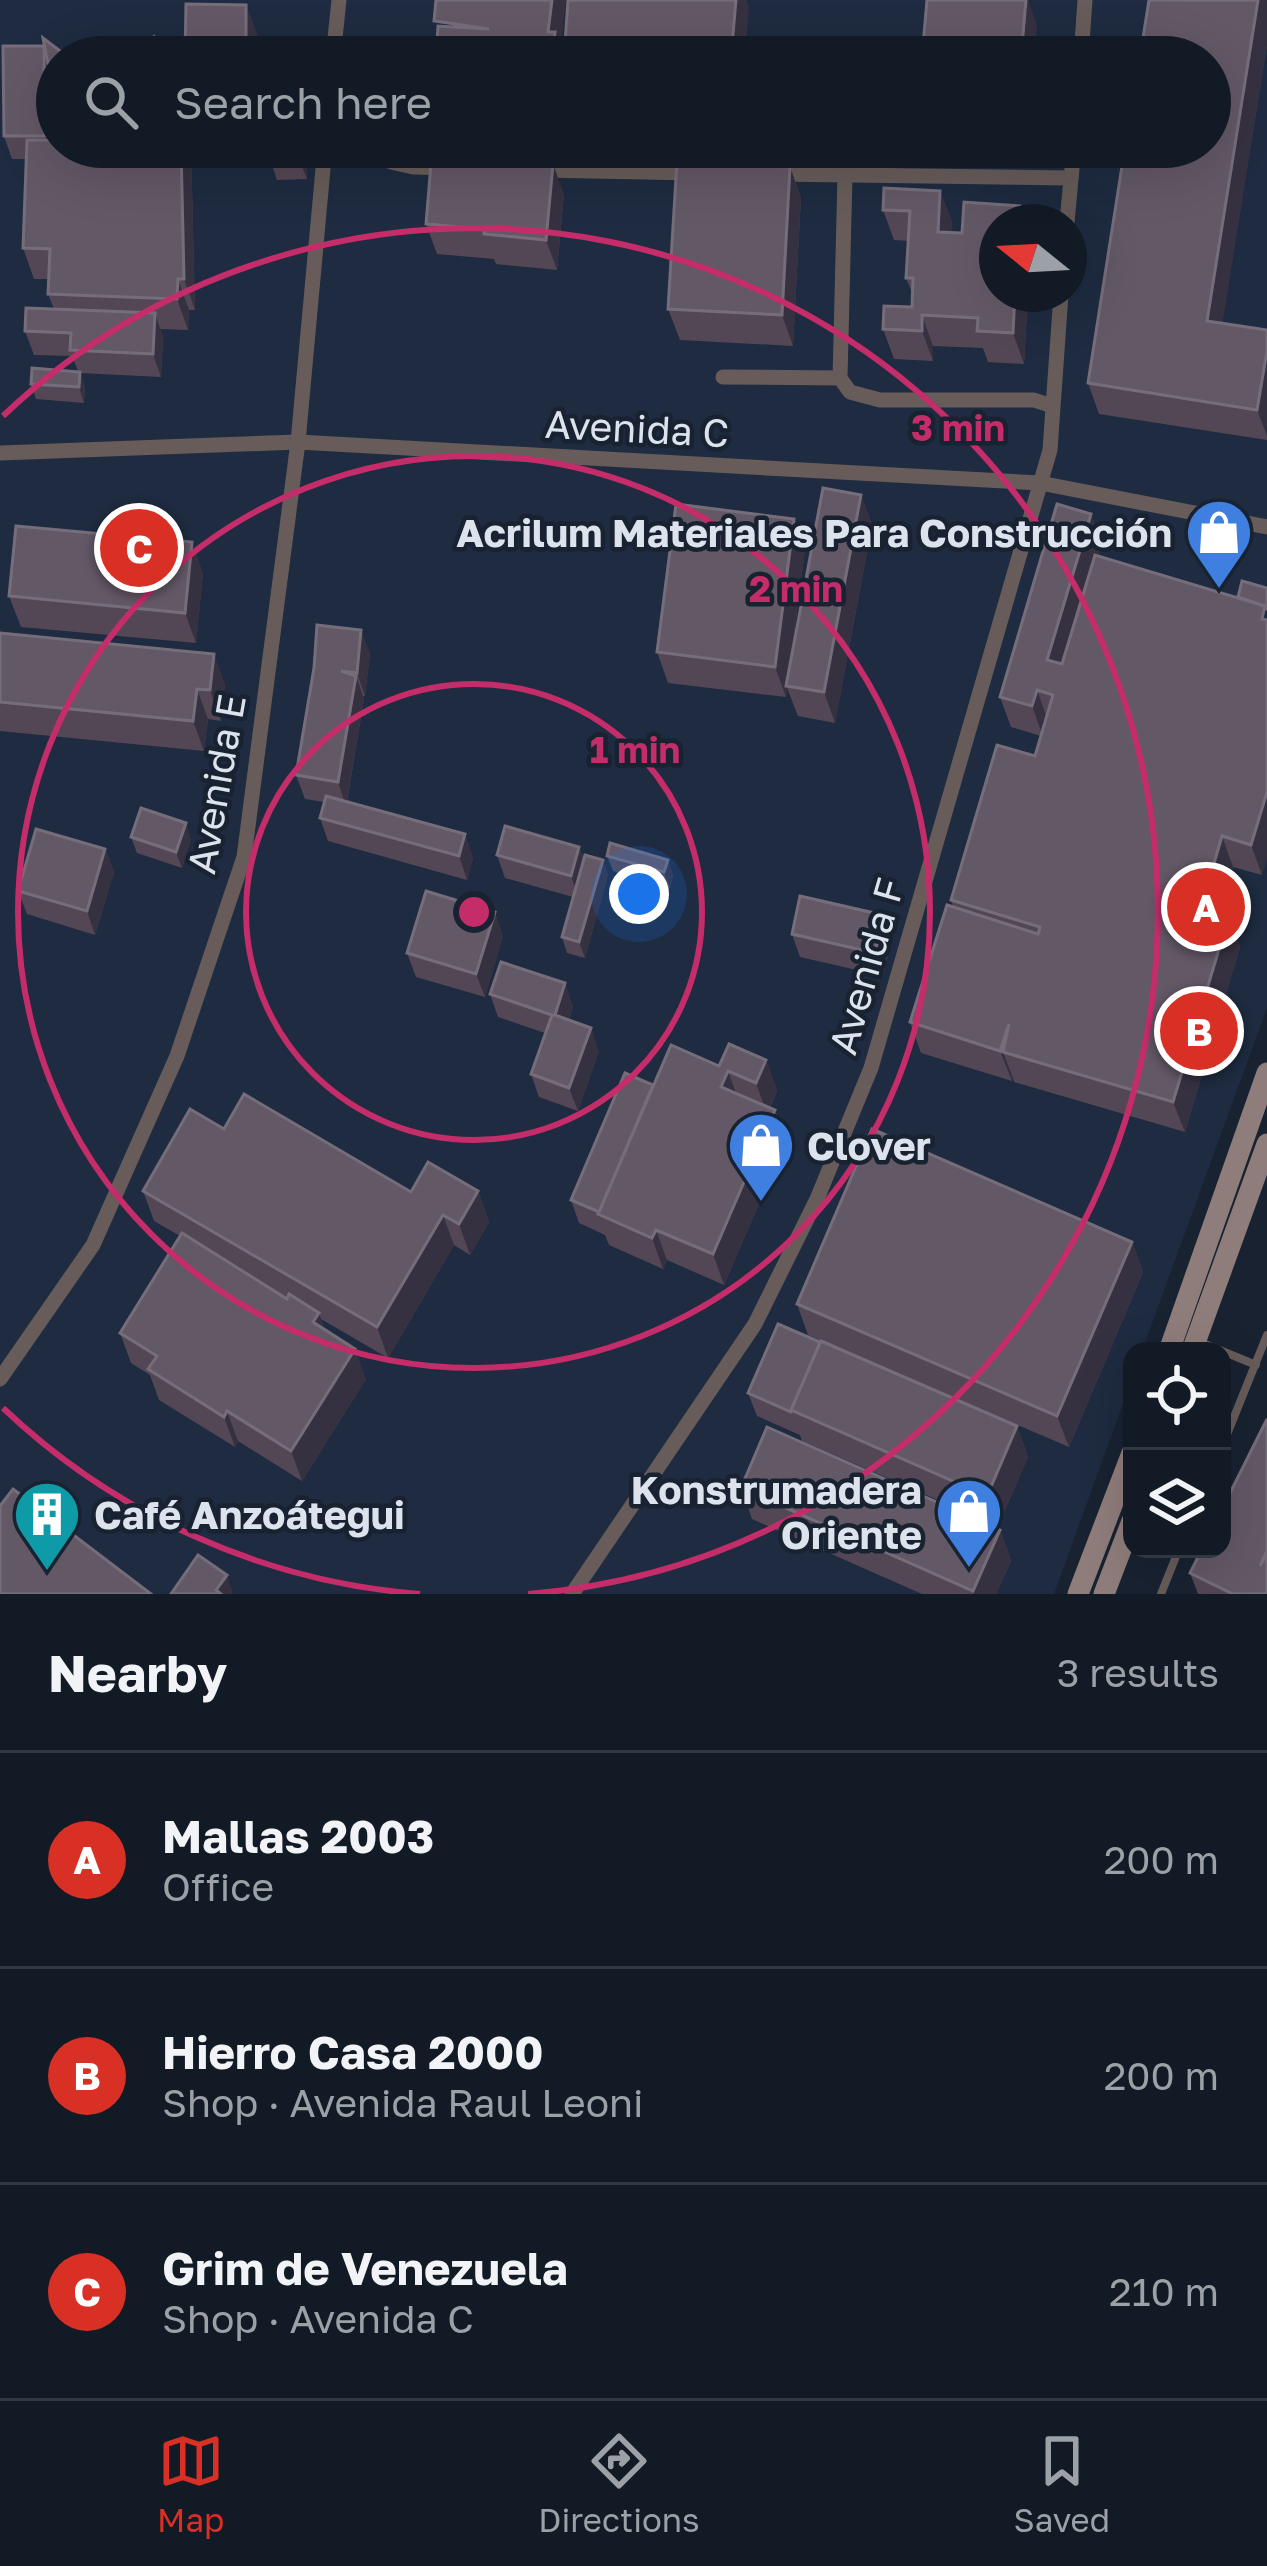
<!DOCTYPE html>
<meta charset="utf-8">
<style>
body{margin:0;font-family:"Golos Text",sans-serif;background:#1b232d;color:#f1f3f6}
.controls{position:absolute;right:36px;bottom:36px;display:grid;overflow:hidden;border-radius:24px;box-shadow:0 12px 48px #0002}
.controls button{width:108px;height:108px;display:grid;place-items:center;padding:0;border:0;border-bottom:3px solid #313842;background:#121a25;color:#f1f3f6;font:60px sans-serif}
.compass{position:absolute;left:979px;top:204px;width:108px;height:108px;border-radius:50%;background:#121a25;box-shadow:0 12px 48px #0002;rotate:288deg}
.you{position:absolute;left:639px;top:894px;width:42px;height:42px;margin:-30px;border:9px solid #fff;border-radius:50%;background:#1a73e8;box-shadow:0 0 0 18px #1a73e833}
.badge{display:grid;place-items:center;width:78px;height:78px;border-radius:50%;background:#d93025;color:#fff;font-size:39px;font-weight:700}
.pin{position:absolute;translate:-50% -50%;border:6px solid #fff;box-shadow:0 3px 12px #0006}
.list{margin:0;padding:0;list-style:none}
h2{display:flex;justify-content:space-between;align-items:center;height:156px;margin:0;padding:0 48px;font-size:51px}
h2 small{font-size:39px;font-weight:400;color:#9ca1a7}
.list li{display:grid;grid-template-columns:78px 1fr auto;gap:36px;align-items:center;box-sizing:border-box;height:216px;padding:0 48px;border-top:3px solid #313842}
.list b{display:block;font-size:45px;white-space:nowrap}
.list p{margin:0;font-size:39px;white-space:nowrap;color:#9ca1a7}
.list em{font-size:39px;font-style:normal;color:#9ca1a7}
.icon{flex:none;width:66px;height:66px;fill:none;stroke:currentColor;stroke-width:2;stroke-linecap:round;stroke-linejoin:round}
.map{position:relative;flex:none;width:1267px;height:1594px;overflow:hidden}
.search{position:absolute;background:#121a25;box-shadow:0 12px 48px #0002;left:36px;right:36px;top:36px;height:132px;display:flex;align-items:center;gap:30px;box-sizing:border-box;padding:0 42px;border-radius:66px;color:#9ca1a7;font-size:45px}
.sheet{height:804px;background:#121a25}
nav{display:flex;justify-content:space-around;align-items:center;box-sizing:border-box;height:168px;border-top:3px solid #313842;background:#121a25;font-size:33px;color:#9ca1a7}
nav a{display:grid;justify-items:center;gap:6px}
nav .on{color:#d93025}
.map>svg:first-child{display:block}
</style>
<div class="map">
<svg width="1267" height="1594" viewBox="0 0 1267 1594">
<rect width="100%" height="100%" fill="#182231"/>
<path fill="#1e2b40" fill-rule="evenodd" d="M 0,0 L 1267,0 L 1267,1008 L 1142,1351 L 1132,1351 L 1132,1379 L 1054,1594 L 0,1594 ZM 57,57 L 1210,57 L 1210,147 L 57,147 ZM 997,222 L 1069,222 L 1069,294 L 997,294 Z"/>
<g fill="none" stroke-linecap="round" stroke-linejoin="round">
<g stroke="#675c5a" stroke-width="8">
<path d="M 1198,1341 L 1256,1365"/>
<path d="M 1222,1447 L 1267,1335"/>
<path d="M 1161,1594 L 1179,1549"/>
</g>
<g stroke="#675c5a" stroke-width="15">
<path d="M 333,57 L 339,0"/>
<path d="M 1081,57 L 1085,0"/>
<path d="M 391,162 L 413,167 L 450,168"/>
<path d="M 540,170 L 696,173"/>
<path d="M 774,174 L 1071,178"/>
<path d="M 845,175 L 840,378 L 850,392 L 880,400 L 1034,400 L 1052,406"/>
<path d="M 1067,222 L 1074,147"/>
<path d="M 723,377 L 840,378"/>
<path d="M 0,453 L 298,442 L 1040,483 L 1267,527"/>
<path d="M 0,1379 L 93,1245 L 177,1056 L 244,857 L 298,442 L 325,147"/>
<path d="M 572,1594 L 755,1324 L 817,1199 L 871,1068 L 1050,450 L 1061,294"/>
</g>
<g stroke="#8f7d7b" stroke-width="21">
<path d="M 1169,1351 L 1267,1073"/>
<path d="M 1192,1351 L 1267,1144"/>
<path d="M 1078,1594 L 1132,1453"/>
<path d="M 1104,1594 L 1132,1521"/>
</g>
</g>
<g fill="#544755">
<path d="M 246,5 L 257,35 L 257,57 L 186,57 Z"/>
<path d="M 1267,45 L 1222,323 L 1267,330 L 1267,440 L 1099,414 L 1088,383 Z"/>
<path d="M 3,46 L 57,147 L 191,147 L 195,310 L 189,310 L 188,330 L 160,329 L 163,337 L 161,377 L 80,373 L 85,387 L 84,403 L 36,399 L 31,384 L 78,371 L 72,356 L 34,355 L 25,331 L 54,309 L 48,294 L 49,279 L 34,279 L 23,248 L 27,159 L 12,159 L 4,136 Z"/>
<path d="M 306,147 L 307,179 L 277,180 L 272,165 Z"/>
<path d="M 638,147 L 738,147 L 737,155 Z"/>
<path d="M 830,147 L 879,147 L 878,153 L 831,150 Z"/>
<path d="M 790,167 L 801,198 L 793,346 L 680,340 L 668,309 Z"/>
<path d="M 940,191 L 952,222 L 951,233 L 997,294 L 1028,294 L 1024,364 L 988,362 L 983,348 L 933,346 L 933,361 L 894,359 L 883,329 L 912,307 L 913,295 L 906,278 L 909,241 L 894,240 L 883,210 Z"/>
<path d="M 564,194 L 557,270 L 496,264 L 494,259 L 437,254 L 426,224 Z"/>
<path d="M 861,495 L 872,525 L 835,723 L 798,716 L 787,688 L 786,697 L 668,683 L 657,652 L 805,549 L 790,667 Z"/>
<path d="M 1091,514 L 1102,544 L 1098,556 L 1237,597 L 1262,875 L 1233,867 L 1220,914 L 1229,916 L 1240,947 L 1185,1132 L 1014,1082 L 1013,1078 L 1012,1081 L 921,1053 L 910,1022 L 953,907 L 951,900 L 1035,756 L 1041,736 L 1011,727 L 1000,697 Z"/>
<path d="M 203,573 L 196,643 L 21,627 L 9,596 Z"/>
<path d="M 0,633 L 225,684 L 221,721 L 208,719 L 204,751 L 0,731 Z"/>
<path d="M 370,653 L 365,696 L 363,696 L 364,699 L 347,802 L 473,858 L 467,880 L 328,841 L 320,818 L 324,802 L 305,799 L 296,775 L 314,668 Z"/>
<path d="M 131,837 L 191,839 L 182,868 L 137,853 Z"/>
<path d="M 579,847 L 584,860 L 603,860 L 608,875 L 585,958 L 567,953 L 562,937 L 573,897 L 505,878 L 497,855 Z"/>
<path d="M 105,849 L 114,872 L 95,935 L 27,914 L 18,891 Z"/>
<path d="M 607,856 L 668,860 L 673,876 L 670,888 L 613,871 Z"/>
<path d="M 792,934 L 892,938 L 883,976 L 800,957 Z"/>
<path d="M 503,935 L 485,997 L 416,977 L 407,953 Z"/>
<path d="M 490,994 L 573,1006 L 569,1020 L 599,1051 L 578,1111 L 539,1097 L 531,1074 L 545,1033 L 498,1017 Z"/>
<path d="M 766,1060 L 777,1091 L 770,1108 L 786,1141 L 724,1285 L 667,1260 L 663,1269 L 609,1245 L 605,1235 L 579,1223 L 571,1200 L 653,1085 L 719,1066 Z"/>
<path d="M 224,1129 L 411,1192 L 478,1191 L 489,1222 L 470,1255 L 454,1245 L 388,1358 L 321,1319 L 325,1330 L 366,1379 L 302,1481 L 238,1441 L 235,1447 L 159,1400 L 150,1375 L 131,1363 L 120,1333 L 180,1236 L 154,1221 L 143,1191 Z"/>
<path d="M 1132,1242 L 1143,1272 L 1069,1447 L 808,1335 L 797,1304 Z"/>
<path d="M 748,1393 L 1017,1426 L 1028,1457 L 998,1526 L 802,1441 L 800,1435 L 757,1416 Z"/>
<path d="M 741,1488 L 1000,1530 L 1011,1561 L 996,1594 L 922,1594 L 752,1519 Z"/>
<path d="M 1190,1573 L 1267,1594 L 1198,1594 Z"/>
</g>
<g fill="#363140">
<path d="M 552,0 L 566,0 L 561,49 L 564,57 L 553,57 L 548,32 Z"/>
<path d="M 736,0 L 746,0 L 749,7 L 745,57 L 731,57 Z"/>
<path d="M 1026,0 L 1028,0 L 1037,25 L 1035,57 L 1021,57 Z"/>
<path d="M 1258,0 L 1267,0 L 1267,45 L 1218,351 L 1207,321 Z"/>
<path d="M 246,5 L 257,35 L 257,57 L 253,57 L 246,38 Z"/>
<path d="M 227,38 L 234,57 L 227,57 Z"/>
<path d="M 45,46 L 54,69 L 53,159 L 45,136 Z"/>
<path d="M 181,147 L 191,147 L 195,310 L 184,279 Z"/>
<path d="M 301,147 L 306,147 L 307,179 L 301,164 Z"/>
<path d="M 553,164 L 564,194 L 557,270 L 546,240 Z"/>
<path d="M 790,167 L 801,198 L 793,346 L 782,315 Z"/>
<path d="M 940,191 L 952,222 L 949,262 L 938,232 Z"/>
<path d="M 178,279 L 189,310 L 188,330 L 177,299 Z"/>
<path d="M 1015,294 L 1028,294 L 1024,364 L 1013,333 Z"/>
<path d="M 155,313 L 163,337 L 161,377 L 153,354 Z"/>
<path d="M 922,315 L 933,346 L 933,361 L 922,331 Z"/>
<path d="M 1267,351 L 1267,436 L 1257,410 Z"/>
<path d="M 80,372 L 85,387 L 84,403 L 79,387 Z"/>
<path d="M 861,495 L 872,525 L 835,723 L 824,692 Z"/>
<path d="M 1091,514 L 1102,544 L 1058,691 L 1047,660 Z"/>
<path d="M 794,519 L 805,549 L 786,697 L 775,667 Z"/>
<path d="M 192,542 L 203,573 L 196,643 L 185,613 Z"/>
<path d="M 361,630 L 370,653 L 365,696 L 357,673 Z"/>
<path d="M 214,654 L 225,684 L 221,721 L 210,690 Z"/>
<path d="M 356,676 L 364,699 L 346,806 L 338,782 Z"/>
<path d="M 197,689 L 208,719 L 204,751 L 193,721 Z"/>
<path d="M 1037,690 L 1048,721 L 1043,737 L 1032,706 Z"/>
<path d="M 1267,792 L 1267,860 L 1262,875 L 1251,845 Z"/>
<path d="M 186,823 L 191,839 L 182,868 L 176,852 Z"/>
<path d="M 465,834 L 473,858 L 467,880 L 459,856 Z"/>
<path d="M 1222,836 L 1233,867 L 1212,938 L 1201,908 Z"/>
<path d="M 579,847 L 587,870 L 579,899 L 571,876 Z"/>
<path d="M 105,849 L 114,872 L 95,935 L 87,911 Z"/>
<path d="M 603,860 L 608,875 L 585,958 L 579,942 Z"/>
<path d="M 668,860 L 673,876 L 670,888 L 664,872 Z"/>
<path d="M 495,912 L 503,935 L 485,997 L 476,974 Z"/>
<path d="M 883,915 L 892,938 L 883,976 L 875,953 Z"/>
<path d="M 1229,916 L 1240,947 L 1185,1132 L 1173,1102 Z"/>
<path d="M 565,983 L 573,1006 L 563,1038 L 555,1015 Z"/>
<path d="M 1009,1024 L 1003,1052 L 1013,1078 L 1012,1081 L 1000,1051 Z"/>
<path d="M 591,1028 L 599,1051 L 578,1111 L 569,1088 Z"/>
<path d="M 766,1060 L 777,1091 L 767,1114 L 756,1083 Z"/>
<path d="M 728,1071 L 739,1101 L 721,1087 Z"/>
<path d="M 775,1110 L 786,1141 L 724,1285 L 713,1254 Z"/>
<path d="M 478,1191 L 489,1222 L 470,1255 L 459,1224 Z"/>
<path d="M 443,1215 L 454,1245 L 388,1358 L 377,1327 Z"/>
<path d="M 656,1230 L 667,1260 L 663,1269 L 652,1238 Z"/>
<path d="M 1132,1242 L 1143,1272 L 1069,1447 L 1057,1416 Z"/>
<path d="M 319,1313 L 330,1343 L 313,1322 Z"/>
<path d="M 355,1349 L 366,1379 L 302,1481 L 291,1451 Z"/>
<path d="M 227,1411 L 238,1441 L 235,1447 L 224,1417 Z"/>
<path d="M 1017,1426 L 1028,1457 L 998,1526 L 987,1496 Z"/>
<path d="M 1000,1530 L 1011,1561 L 996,1594 L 974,1594 L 973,1591 Z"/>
<path d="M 227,1575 L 233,1594 L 217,1594 L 216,1590 Z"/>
</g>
<g fill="#635866" stroke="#766d7b" stroke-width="3">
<path d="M 436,0 L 552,0 L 548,32 L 555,32 L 553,57 L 436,57 L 438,26 L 489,29 L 434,21 Z"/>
<path d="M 568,0 L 736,0 L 731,57 L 564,57 Z"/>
<path d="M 927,0 L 1026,0 L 1021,57 L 922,57 Z"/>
<path d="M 1149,0 L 1258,0 L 1207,321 L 1267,330 L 1267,351 L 1257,410 L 1088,383 L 1125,147 L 1210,147 L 1210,57 L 1140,57 Z"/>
<path d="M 186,4 L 246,5 L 246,38 L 227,38 L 227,57 L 185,57 Z"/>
<path d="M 154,37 L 166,57 L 139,57 Z"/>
<path d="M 43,38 L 68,57 L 57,57 L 57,147 L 181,147 L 184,279 L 178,279 L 177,299 L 48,294 L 50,249 L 23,248 L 27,140 L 51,140 L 53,90 Z"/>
<path d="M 828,39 L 875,42 L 874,57 L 827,57 Z"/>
<path d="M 3,46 L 44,46 L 45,136 L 4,136 Z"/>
<path d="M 271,147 L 301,147 L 301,164 L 272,165 Z"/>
<path d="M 432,152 L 553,164 L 546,240 L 484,234 L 485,229 L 426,224 Z"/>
<path d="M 677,161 L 790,167 L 782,315 L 668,309 Z"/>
<path d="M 884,188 L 940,191 L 938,232 L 962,233 L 964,202 L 1020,206 L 1019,222 L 997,222 L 997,294 L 1015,294 L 1013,333 L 977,331 L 978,318 L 922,315 L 922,331 L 883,329 L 884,306 L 912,307 L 913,278 L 906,278 L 910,211 L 883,210 Z"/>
<path d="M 26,308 L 155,313 L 153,354 L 70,350 L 71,333 L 25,331 Z"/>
<path d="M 32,368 L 80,372 L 79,387 L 31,384 Z"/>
<path d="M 823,488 L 861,495 L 824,692 L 786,686 Z"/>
<path d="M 676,504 L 794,519 L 775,667 L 657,652 Z"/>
<path d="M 1057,504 L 1091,514 L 1047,660 L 1062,664 L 1095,555 L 1265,606 L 1262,619 L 1267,620 L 1267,792 L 1251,845 L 1222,836 L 1201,908 L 1229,916 L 1173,1102 L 1003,1052 L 1009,1024 L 1000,1051 L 910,1022 L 947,905 L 1038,934 L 1040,927 L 951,900 L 997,745 L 1035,756 L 1053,695 L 1037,690 L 1032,706 L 1000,697 Z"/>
<path d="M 16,526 L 192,542 L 185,613 L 9,596 Z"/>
<path d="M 1242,581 L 1267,588 L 1267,610 L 1265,606 L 1238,597 Z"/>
<path d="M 317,625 L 361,630 L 357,673 L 341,671 L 356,676 L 338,782 L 296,775 L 314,668 Z"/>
<path d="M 0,633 L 214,654 L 210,690 L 197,689 L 193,721 L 0,702 Z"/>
<path d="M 326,796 L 465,834 L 459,856 L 320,818 Z"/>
<path d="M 141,808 L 186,823 L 176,852 L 131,837 Z"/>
<path d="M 505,826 L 579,847 L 571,876 L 497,855 Z"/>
<path d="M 36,829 L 105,849 L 87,911 L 18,891 Z"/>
<path d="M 610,843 L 668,860 L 664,872 L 607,856 Z"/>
<path d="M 585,855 L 603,860 L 579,942 L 562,937 Z"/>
<path d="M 426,891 L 495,912 L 476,974 L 407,953 Z"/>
<path d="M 800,896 L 883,915 L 875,953 L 792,934 Z"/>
<path d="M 501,962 L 565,983 L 555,1015 L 591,1028 L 569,1088 L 531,1074 L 552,1015 L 490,994 Z"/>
<path d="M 729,1044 L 766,1060 L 756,1083 L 728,1071 L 721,1087 L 775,1110 L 713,1254 L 656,1230 L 652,1238 L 598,1214 L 671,1045 L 719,1066 Z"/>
<path d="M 625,1073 L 653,1085 L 599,1212 L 571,1200 Z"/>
<path d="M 244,1094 L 411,1192 L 428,1162 L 478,1191 L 459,1224 L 443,1215 L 377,1327 L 143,1191 L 190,1109 L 224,1129 Z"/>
<path d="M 872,1129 L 1132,1242 L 1057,1416 L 797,1304 Z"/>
<path d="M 182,1233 L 287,1299 L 289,1294 L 319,1313 L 313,1322 L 355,1349 L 291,1451 L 227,1411 L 224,1417 L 148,1369 L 157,1356 L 120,1333 Z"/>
<path d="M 778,1324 L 820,1342 L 791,1412 L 748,1393 Z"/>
<path d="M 821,1341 L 1017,1426 L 987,1496 L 791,1410 Z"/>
<path d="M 1267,1419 L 1267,1551 L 1260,1566 L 1267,1553 L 1267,1594 L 1233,1594 L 1190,1573 L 1202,1549 L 1222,1549 L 1222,1509 Z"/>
<path d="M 767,1427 L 1000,1530 L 973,1591 L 741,1488 Z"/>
<path d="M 13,1489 L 151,1594 L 0,1594 L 0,1506 Z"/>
<path d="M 198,1555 L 227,1575 L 216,1590 L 221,1594 L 171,1594 Z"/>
</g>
<g fill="none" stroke="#c52c6a" stroke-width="6">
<circle cx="474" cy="912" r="228"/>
<circle cx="474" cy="912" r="456"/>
<path d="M420 1594A684 684 0 0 1 3 1408M3 416A684 684 0 1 1 528 1594"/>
</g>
<defs>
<symbol id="shop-pin" viewBox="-11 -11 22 30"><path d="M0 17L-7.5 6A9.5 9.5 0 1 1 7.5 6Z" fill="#3f7fe0" stroke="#182231"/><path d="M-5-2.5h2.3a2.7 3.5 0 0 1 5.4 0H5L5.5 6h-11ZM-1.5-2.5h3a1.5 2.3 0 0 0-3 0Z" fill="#fff"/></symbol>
<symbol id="building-pin" viewBox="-11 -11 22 30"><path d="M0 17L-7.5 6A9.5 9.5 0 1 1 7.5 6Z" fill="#0f9aa8" stroke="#182231"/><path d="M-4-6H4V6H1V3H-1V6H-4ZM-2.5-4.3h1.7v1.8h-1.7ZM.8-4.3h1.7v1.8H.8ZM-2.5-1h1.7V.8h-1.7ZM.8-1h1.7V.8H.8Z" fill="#fff"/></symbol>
</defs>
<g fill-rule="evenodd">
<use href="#shop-pin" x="1181" y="494" width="76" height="104"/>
<use href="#shop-pin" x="723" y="1107" width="76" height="104"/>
<use href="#shop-pin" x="931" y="1473" width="76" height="104"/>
<use href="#building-pin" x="9" y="1476" width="76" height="104"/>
</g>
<g text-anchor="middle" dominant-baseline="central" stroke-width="9" stroke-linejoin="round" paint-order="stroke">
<g font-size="39" fill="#dce3ed" stroke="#182231">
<text transform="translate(637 428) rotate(3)">Avenida C</text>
<text transform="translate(216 784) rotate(-80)">Avenida E</text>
<text transform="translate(866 966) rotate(-74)">Avenida F</text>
</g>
<g font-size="39" font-weight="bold" fill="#dce3ed" stroke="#182231" text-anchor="end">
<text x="1172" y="532">Acrilum Materiales Para Construcción</text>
<text x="807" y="1145" text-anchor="start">Clover</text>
<text x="922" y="1489">Konstrumadera<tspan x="922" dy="45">Oriente</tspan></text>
<text x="94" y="1514" text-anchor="start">Café Anzoátegui</text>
</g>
</g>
<circle cx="474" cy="912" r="18" fill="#c52c6a" stroke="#182231" stroke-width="6"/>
<g font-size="36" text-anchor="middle" font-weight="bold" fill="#c52c6a" stroke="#182231" stroke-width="9" stroke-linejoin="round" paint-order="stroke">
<text x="958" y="441">3 min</text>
<text x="796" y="602">2 min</text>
<text x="635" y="763">1 min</text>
</g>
</svg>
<div class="controls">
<button><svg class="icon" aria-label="locate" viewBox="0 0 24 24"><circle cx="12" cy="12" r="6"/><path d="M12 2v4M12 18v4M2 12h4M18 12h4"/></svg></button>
<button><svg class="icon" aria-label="layers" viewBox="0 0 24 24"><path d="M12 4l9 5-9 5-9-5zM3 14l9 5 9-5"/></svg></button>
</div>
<svg class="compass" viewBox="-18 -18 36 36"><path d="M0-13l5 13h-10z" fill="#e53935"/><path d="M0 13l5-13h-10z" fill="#9ca1a7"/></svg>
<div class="you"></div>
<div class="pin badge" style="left:1206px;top:907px">A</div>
<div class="pin badge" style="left:1199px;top:1031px">B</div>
<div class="pin badge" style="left:139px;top:548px">C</div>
<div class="search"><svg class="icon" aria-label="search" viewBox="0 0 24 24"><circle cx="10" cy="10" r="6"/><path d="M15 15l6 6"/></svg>Search here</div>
</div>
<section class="sheet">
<h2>Nearby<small>3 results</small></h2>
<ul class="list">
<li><span class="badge">A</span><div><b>Mallas 2003</b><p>Office</p></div><em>200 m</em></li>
<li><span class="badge">B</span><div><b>Hierro Casa 2000</b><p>Shop · Avenida Raul Leoni</p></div><em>200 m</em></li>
<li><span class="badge">C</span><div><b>Grim de Venezuela</b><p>Shop · Avenida C</p></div><em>210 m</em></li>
</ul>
</section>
<nav>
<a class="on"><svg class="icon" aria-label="map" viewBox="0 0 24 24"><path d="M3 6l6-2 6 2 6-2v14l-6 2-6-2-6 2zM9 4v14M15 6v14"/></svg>Map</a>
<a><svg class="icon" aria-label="directions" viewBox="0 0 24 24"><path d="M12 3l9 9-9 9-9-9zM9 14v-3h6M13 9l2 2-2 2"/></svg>Directions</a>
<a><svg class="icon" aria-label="saved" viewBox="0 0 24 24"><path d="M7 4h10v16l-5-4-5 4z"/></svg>Saved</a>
</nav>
